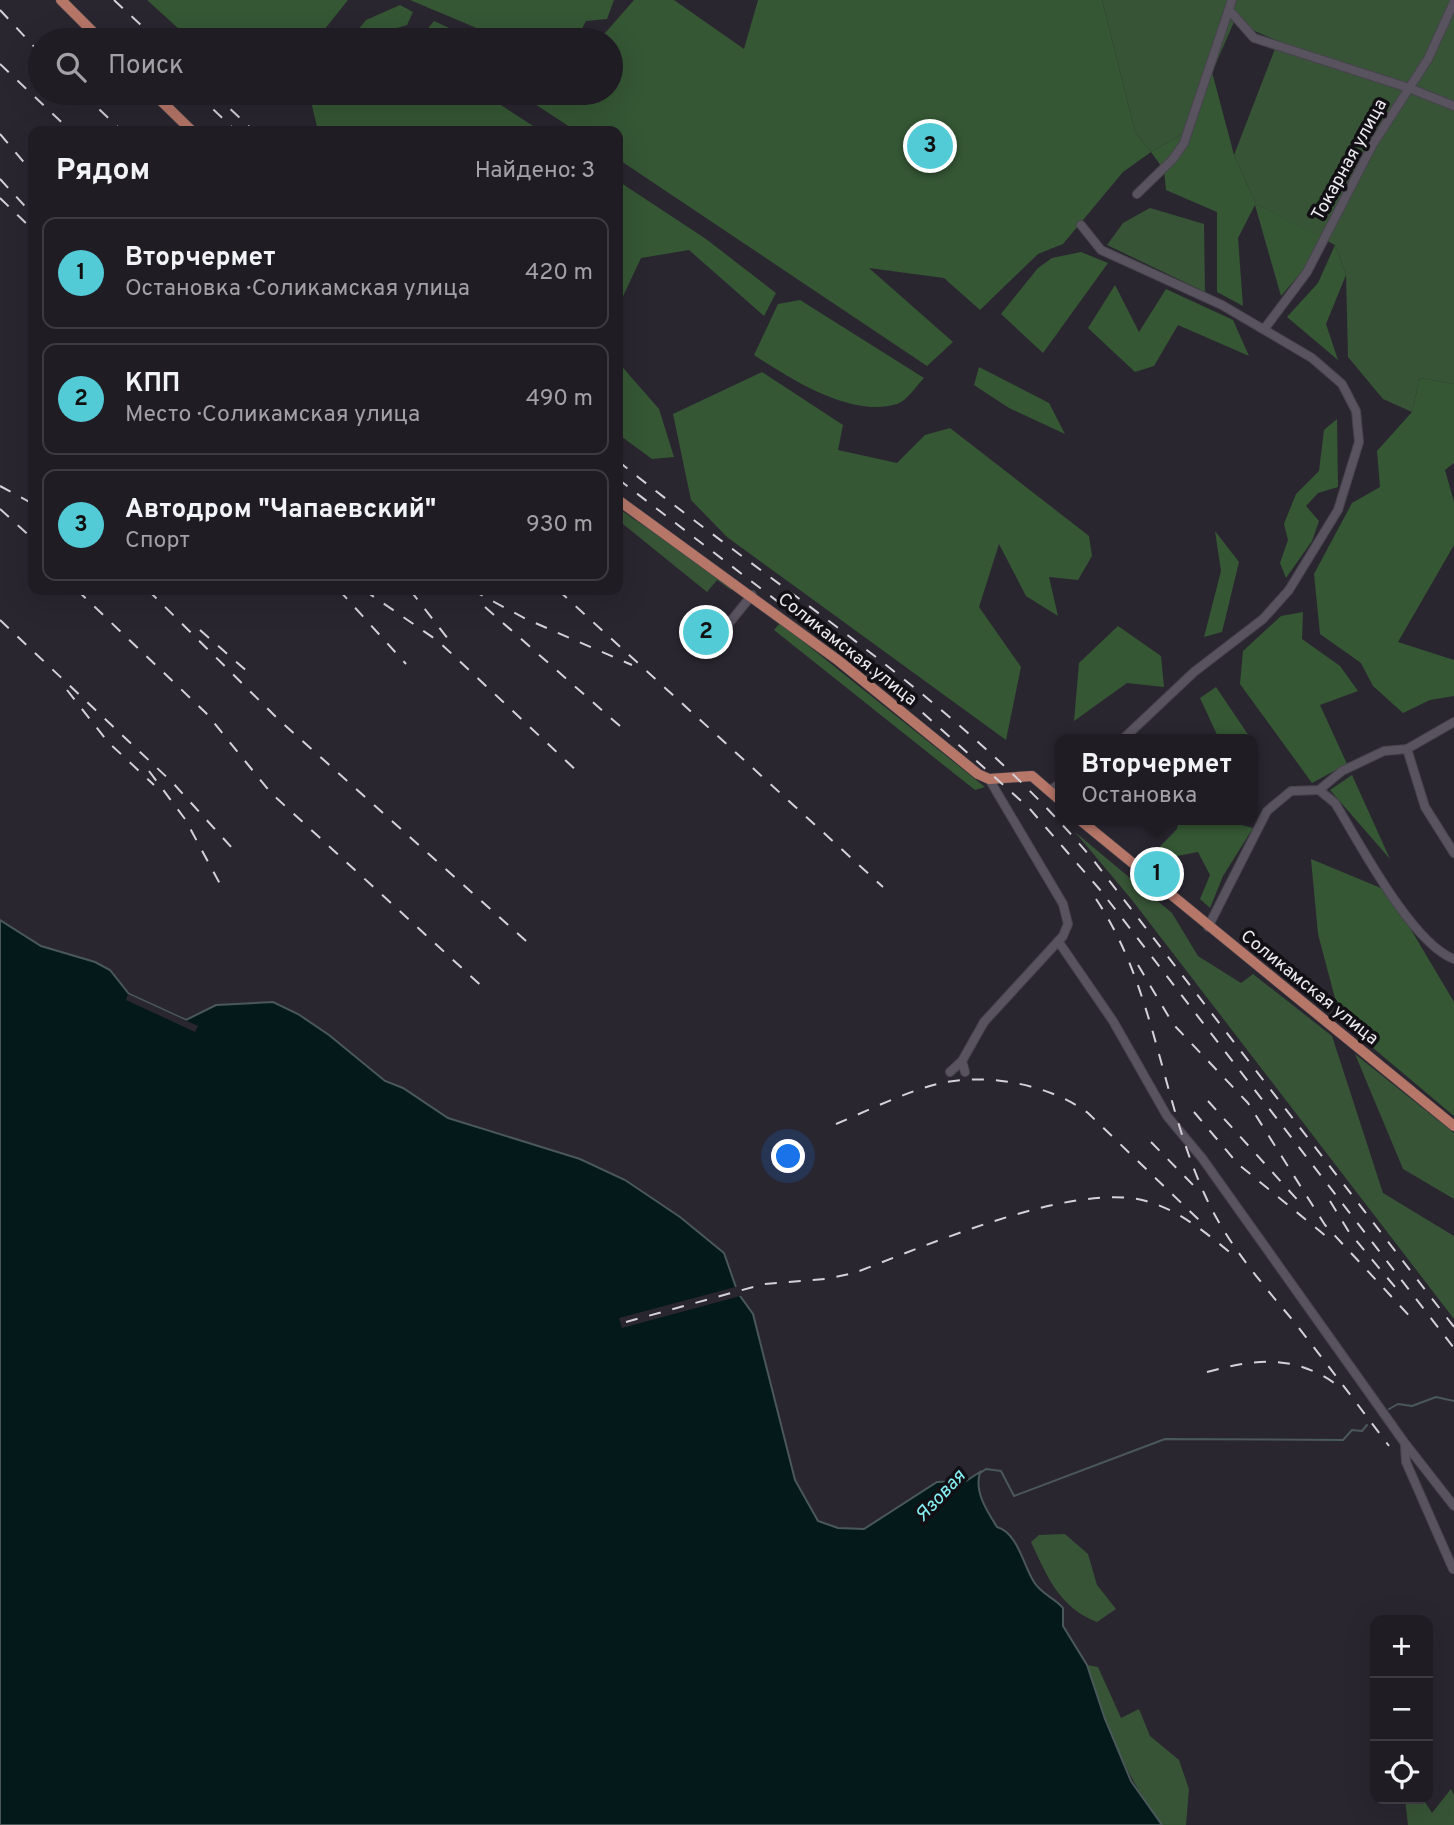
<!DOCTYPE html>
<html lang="ru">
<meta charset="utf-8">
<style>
body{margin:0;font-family:Overpass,sans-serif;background:#2d2931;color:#f1f3f6}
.controls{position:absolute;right:21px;bottom:21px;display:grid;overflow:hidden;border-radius:14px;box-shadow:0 7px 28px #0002}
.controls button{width:63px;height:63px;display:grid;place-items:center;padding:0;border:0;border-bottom:2px solid #3d3a41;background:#201c24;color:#f1f3f6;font:35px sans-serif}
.you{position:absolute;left:789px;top:1157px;width:24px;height:24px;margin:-18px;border:5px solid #fff;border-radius:50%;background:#1a73e8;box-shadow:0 0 0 10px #1a73e833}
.badge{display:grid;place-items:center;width:46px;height:46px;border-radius:50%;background:#52cbd7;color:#111;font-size:23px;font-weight:700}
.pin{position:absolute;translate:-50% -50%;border:4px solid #fff;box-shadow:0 2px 7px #0006}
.popup{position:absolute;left:1055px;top:734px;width:203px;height:91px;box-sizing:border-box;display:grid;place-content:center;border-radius:14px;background:#201c24;filter:drop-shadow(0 2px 5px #0005);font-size:23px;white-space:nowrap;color:#a2a1a6}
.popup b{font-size:26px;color:#f1f3f6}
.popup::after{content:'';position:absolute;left:50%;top:100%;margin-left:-14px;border:14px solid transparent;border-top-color:#201c24}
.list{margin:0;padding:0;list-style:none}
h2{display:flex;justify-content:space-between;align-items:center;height:91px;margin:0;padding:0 28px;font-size:30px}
h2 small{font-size:23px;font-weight:400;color:#a2a1a6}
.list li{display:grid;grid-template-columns:46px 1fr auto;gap:21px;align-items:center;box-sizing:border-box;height:112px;margin:0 14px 14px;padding:0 14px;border:2px solid #3d3a41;border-radius:14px}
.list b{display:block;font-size:26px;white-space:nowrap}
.list p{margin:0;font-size:23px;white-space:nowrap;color:#a2a1a6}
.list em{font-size:23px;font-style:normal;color:#a2a1a6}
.icon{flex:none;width:38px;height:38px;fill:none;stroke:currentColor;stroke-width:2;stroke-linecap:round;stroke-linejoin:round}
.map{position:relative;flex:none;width:1454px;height:1825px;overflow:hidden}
.search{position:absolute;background:#201c24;box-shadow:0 7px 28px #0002;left:28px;top:28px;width:595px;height:77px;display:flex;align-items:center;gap:18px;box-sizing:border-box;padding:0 24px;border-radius:38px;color:#a2a1a6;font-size:26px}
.panel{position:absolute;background:#201c24;box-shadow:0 7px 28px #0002;left:28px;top:126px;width:595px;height:469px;border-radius:14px}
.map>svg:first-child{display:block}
</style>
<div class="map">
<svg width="1454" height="1825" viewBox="0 0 1454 1825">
<rect width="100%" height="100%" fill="#2a2630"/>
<g fill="#375436">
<path d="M 1102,0 L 1454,0 L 1454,384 L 1420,378 L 1412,412 L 1383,399 L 1348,357 L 1346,275 L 1335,245 L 1256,204 L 1234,155 L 1278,41 L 1234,22 L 1186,132 L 1151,152 L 1135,132 Z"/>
<path d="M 1150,208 L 1204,224 L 1205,292 L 1107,245 L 1123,223 Z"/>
<path d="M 618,508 L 733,587 L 731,590 L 717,580 L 707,592 L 618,520 Z"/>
<path d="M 1075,832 L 1172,913 L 1198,956 L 1241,983 L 1253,974 L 1332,1036 L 1383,1193 L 1454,1236 L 1454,1319 L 1132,900 Z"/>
<path d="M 1355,1054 L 1454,1133 L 1454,1199 L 1403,1169 Z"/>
<path d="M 1065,1534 L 1088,1554 L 1097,1585 L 1116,1609 L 1097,1622 C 1059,1607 1048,1578 1031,1542 L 1039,1535 Z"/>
<path d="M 1087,1665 L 1098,1667 L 1121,1718 L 1139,1709 L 1150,1736 L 1179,1760 L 1189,1789 L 1186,1825 L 1162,1825 C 1123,1773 1107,1726 1087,1665 Z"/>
<path d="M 1451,1789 L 1454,1795 L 1454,1825 L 1408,1825 L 1405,1799 L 1423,1799 L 1432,1813 Z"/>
</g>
<g fill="#355734">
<path d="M 147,0 L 348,0 L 316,40 L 191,40 Z"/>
<path d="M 410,0 L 614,0 L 607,19 L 586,21 L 576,40 L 505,40 Z"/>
<path d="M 634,0 L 674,0 L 744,49 L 758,0 L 1102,0 L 1135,132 L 1151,152 L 1186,132 L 1212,72 L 1234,155 L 1256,204 L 1323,238 L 1305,268 L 1281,296 L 1255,205 L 1238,238 L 1243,306 L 1217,292 L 1217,212 L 1166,190 L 1164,170 L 1151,152 L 1123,172 L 1063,244 L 1038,254 L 980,310 L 944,278 L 869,268 L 953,342 L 927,366 L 618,159 L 618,131 L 576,131 L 518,93 L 611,93 L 611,40 L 599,40 Z"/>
<path d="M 400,5 L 413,12 L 407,25 L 387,31 L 401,40 L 350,40 L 366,20 Z"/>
<path d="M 434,21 L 475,40 L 439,40 L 426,31 Z"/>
<path d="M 309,93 L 482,93 L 541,131 L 318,131 Z"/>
<path d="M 618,181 L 706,239 L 776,293 L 764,316 L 689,250 L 641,258 L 618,307 Z"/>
<path d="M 1335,245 L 1346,275 L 1326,324 L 1338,360 L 1287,317 L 1318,283 Z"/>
<path d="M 1081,252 L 1108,263 L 1043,353 L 1001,314 L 1038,268 L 1052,258 Z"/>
<path d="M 1115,285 L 1139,332 L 1166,289 L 1233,320 L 1249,356 L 1178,325 L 1154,366 L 1135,372 L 1088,328 Z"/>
<path d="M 800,300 L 924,378 C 917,385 907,401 897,404 C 851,418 791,379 754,355 L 778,304 Z"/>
<path d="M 618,362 L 659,409 L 674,457 L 652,459 L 618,434 Z"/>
<path d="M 979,367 L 1049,403 L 1065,434 L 1009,408 L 974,385 Z"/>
<path d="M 762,372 L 843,425 L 838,450 L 897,463 L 925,435 L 950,428 L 1089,536 L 1092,556 L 1078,580 L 1049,577 L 1058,616 L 1026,596 L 999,544 L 979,607 L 1021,667 L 1006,740 L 727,537 L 691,500 L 673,414 Z"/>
<path d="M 1420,378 L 1454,384 L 1454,463 L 1445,470 L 1454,502 L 1454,545 L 1398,642 L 1454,660 L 1454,696 L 1430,700 L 1403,713 L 1373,686 L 1361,663 L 1320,634 L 1314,574 L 1352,503 L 1380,487 L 1377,451 L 1412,412 Z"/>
<path d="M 1337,419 L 1338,487 L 1318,493 L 1306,506 L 1319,521 L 1312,541 L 1286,578 L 1280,563 L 1288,540 L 1284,524 L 1296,494 L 1319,471 L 1324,430 Z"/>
<path d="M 1215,531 L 1239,562 L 1222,632 L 1204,637 L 1221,571 Z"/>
<path d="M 1303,612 L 1302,639 L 1340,666 L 1358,691 L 1320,705 L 1347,764 L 1312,783 L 1240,684 L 1243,651 L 1281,616 Z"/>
<path d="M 780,623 L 985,787 L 975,790 L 774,630 Z"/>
<path d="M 1118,626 L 1161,656 L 1164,687 L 1127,683 L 1074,721 L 1079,663 Z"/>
<path d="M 1216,687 L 1251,739 L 1219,739 L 1200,698 Z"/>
<path d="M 1352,775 L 1390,859 L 1330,790 Z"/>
<path d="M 1179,820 L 1223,820 L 1253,828 L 1223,876 L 1210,908 L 1200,899 L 1210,875 L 1198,852 L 1145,862 L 1177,829 Z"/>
<path d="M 1311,859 L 1388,891 L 1454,1002 L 1454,1116 L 1341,1021 L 1318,934 Z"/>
</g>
<path fill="#041919" stroke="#4a585a" stroke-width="2" d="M 0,920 L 41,946 L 95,962 L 110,970 L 129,994 L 186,1020 L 216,1005 L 273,1002 L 298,1014 L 329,1035 L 385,1081 L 403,1088 L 448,1118 L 580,1159 L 625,1180 L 680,1217 L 724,1253 L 738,1293 L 753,1314 L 795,1480 L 818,1521 L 838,1528 L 864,1529 L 937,1482 L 966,1481 L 980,1472 C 974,1492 987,1511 997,1527 C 1018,1533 1023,1565 1034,1582 C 1041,1594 1055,1598 1063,1608 L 1063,1626 L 1087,1665 L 1105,1719 L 1131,1781 L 1162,1825 L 0,1825 Z"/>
<g fill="#2a2630">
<path d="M 128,994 L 198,1026 L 195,1032 L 126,1000 Z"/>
<path d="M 739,1286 L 744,1295 L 622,1328 L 619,1318 Z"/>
</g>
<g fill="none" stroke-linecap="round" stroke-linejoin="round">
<g stroke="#4a585a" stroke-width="2">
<path d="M 1389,1409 L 1398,1404 L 1412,1406 L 1436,1397 L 1454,1401"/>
<path d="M 980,1473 L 986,1469 L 1001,1471 L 1014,1496 L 1165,1439 L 1343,1440 L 1352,1430 L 1362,1431 L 1367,1425"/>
</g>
<defs>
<g id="minor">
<path d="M 1230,11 L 1254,38 L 1409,88 L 1454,106"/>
<path d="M 1137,194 L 1173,159 L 1184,143 L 1232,0"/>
<path d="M 1081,225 L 1101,250 L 1222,305 L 1312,358 L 1342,384 L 1356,411 L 1359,442 L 1338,510 L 1289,590 L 1263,619 L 1194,672 L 1123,739"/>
<path d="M 1265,328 L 1307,272 L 1373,144 L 1428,59 L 1454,2"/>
<path d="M 717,638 L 752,595"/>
<path d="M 1407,749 L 1425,807 L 1454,853"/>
<path d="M 1050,790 L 1061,783"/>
<path d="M 1319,790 L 1335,803 C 1359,842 1412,944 1454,959"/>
<path d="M 1208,927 L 1267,811 L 1291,791 L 1319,790 L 1342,771 L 1384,751 L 1407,749 L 1454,722"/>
<path d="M 1058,941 L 1113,1021 L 1167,1116 L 1202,1158 L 1404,1442 L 1454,1506"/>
<path d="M 950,1072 L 962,1061"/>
<path d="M 965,1072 L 962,1061 L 984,1022 L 1063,936 L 1068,924 L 1063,904 L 989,779"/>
<path d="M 1405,1445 L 1406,1462 L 1453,1569"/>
</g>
<g id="major">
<path d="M 61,0 L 101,40"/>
<path d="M 153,93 L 192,131"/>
<path d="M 618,500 L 839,661 L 978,774 L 989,779 L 1032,776 L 1061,801"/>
<path d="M 1080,820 L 1454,1126"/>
</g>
</defs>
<use href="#minor" stroke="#47444c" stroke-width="10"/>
<use href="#major" stroke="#47444c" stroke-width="11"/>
<use href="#minor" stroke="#58535f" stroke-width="8"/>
<use href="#major" stroke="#b67668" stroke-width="10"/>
<g stroke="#d4d1d8" stroke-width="2" stroke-dasharray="12 12" stroke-linecap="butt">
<path d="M 114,0 L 157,40"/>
<path d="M 0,10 L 40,53"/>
<path d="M 0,64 L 71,131"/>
<path d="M 82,93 L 122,131"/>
<path d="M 196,93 L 236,131"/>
<path d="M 213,93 L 254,131"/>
<path d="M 0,134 L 33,173"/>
<path d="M 0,179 L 33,215"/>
<path d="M 0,198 L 33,230"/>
<path d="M 618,461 C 779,591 961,701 1094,861 L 1454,1327"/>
<path d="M 618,479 L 923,713 L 1029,808 L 1101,891 L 1454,1348"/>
<path d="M 0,486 L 33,504"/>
<path d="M 0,509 L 33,539"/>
<path d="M 77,590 L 206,713 L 271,793 L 488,992"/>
<path d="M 148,590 L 278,719 L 534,948"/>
<path d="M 339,590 L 406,664"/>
<path d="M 364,590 L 438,641 L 578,772"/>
<path d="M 410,590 L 452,644"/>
<path d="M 472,590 L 526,619 L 632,665"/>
<path d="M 558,590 L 883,887"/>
<path d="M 485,607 L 621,727"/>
<path d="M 0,620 L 173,783 L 233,849"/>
<path d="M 200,630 L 249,673"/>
<path d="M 67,690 L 108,742 L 154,785"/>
<path d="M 149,771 L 185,819 L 220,884"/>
<path d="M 1096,899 C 1155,987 1161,1098 1204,1193 C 1226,1243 1261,1282 1295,1323 C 1327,1364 1358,1405 1389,1446"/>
<path d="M 1138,965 L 1173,1024 L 1248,1103 L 1325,1225 L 1415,1322"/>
<path d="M 1208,1101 L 1303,1206"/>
<path d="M 1194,1112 L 1238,1164 L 1327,1237"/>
<path d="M 836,1124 C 869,1110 903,1093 937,1084 C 985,1072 1049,1084 1088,1113 L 1199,1220"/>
<path d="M 1151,1142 L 1195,1187"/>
<path d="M 1330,1201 L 1349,1232 L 1395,1287"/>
<path d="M 626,1322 L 764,1284 L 826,1279 L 854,1273 C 926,1246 1073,1181 1146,1201 C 1179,1210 1206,1233 1232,1254"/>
<path d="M 1207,1372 C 1254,1359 1295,1354 1337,1385"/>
</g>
</g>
<g text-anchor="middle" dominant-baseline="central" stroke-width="7" stroke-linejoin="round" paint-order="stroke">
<g font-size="18" fill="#edeaf1" stroke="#121014">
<text transform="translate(1350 160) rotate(-61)">Токарная улица</text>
<text transform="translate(847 650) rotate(38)">Соликамская улица</text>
<text transform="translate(1309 988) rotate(39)">Соликамская улица</text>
</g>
<g font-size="19" font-style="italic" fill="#86f1f4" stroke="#121014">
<text transform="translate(941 1496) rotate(-47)">Язовая</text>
</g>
</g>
</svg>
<div class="controls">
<button>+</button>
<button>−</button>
<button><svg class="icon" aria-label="locate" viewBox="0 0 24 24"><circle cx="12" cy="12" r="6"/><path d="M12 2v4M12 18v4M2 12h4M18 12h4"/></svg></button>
</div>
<div class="you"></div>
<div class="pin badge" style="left:1157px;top:874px">1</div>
<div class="popup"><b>Вторчермет</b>Остановка</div>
<div class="pin badge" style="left:706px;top:632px">2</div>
<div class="pin badge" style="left:930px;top:146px">3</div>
<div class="search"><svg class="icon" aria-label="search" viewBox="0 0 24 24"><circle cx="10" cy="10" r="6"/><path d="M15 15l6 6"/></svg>Поиск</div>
<section class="panel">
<h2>Рядом<small>Найдено: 3</small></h2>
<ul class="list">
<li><span class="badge">1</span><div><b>Вторчермет</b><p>Остановка · Соликамская улица</p></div><em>420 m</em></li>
<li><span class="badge">2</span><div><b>КПП</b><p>Место · Соликамская улица</p></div><em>490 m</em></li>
<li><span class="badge">3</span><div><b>Автодром &quot;Чапаевский&quot;</b><p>Спорт</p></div><em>930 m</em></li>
</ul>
</section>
</div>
